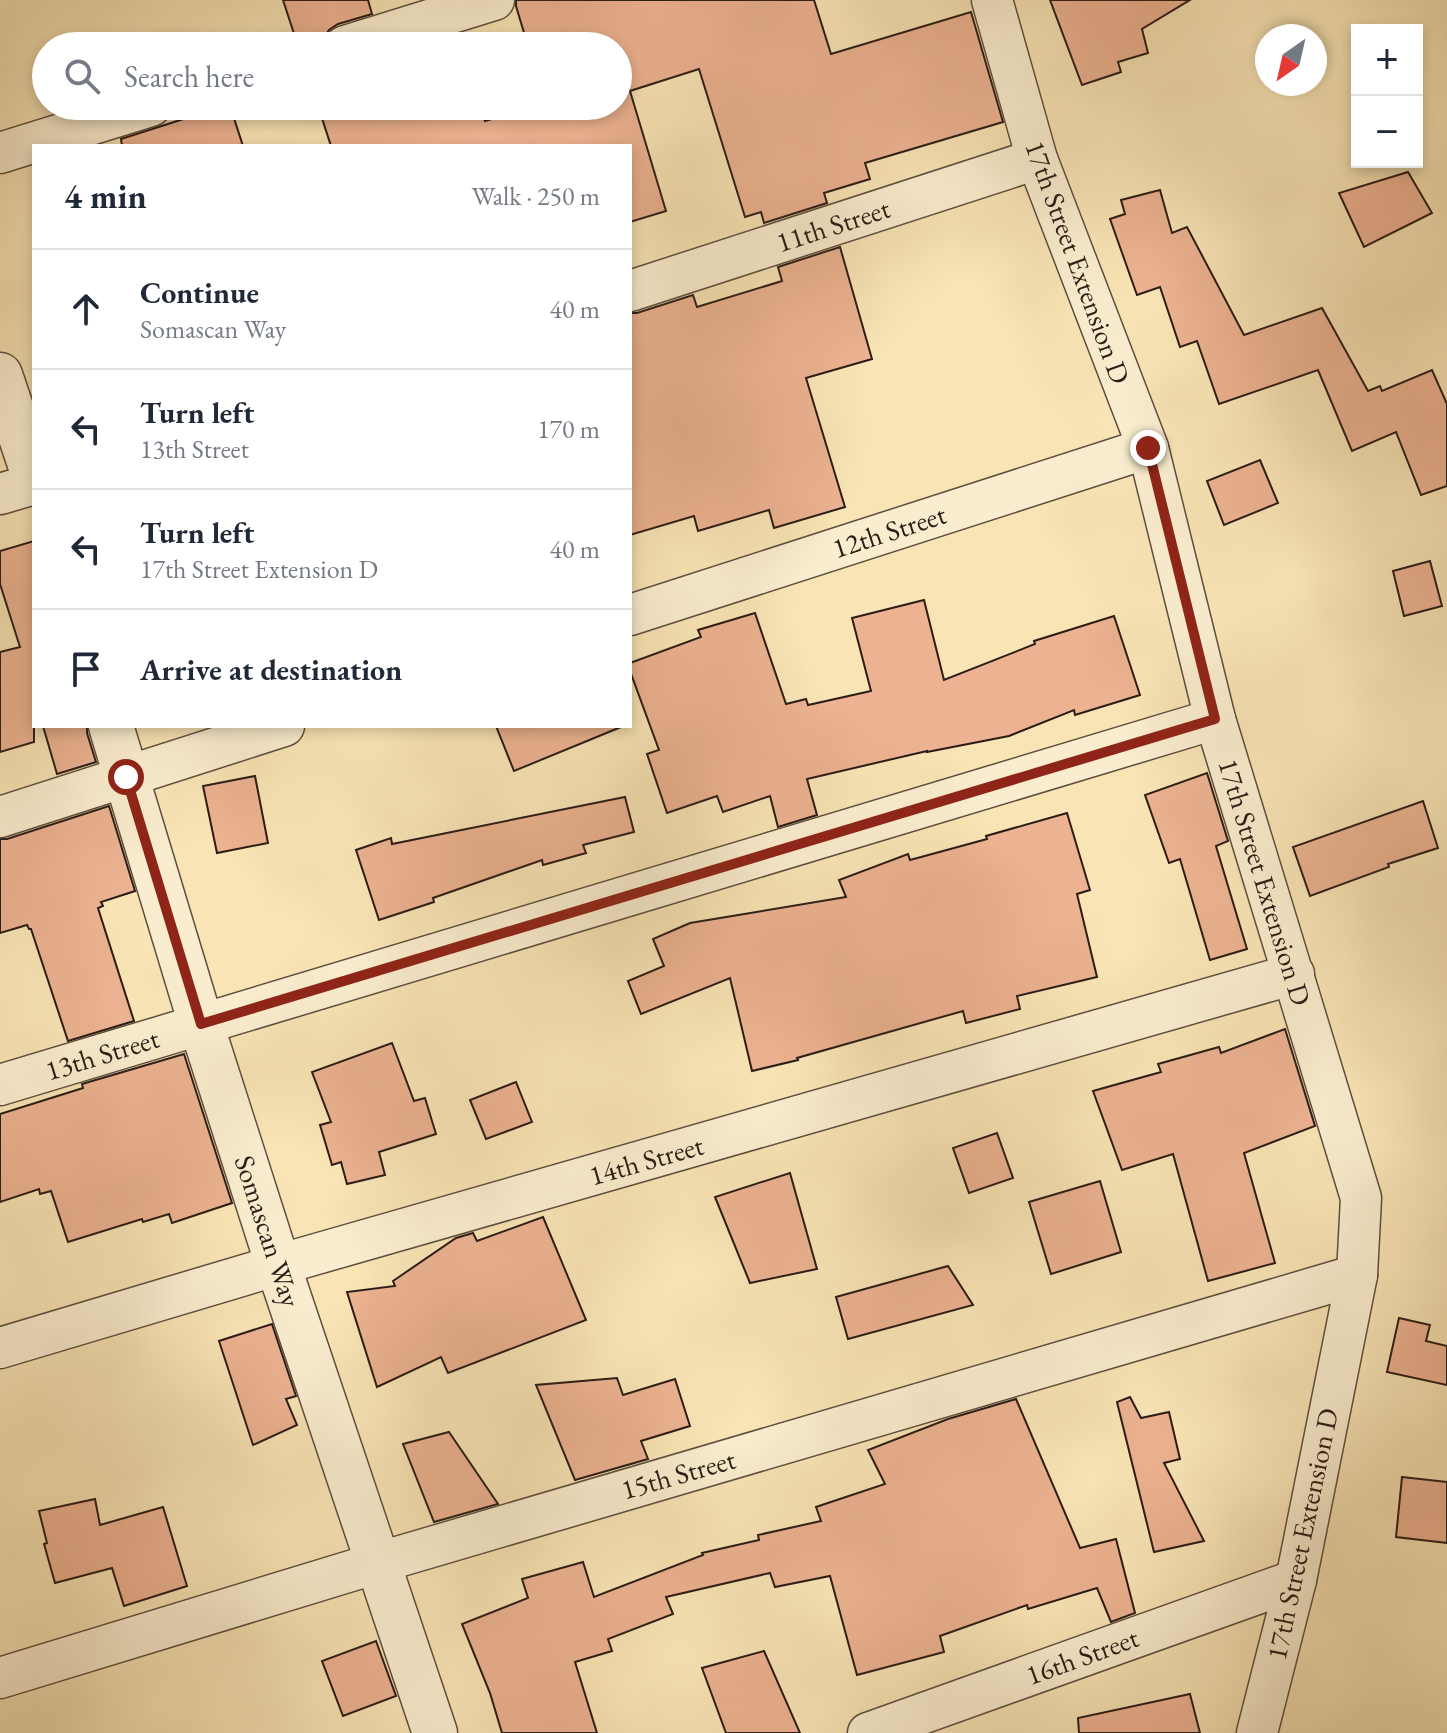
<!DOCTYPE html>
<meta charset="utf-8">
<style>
body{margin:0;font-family:"EB Garamond",serif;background:#f2f2f3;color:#1f2937}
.controls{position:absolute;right:24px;top:24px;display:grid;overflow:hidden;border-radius:0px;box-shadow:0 4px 12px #0003}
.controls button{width:72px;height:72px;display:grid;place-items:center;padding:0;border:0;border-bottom:2px solid #e0e1e3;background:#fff;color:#1f2937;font:40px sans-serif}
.compass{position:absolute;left:1255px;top:24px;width:72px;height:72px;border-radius:50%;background:#fff;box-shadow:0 4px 12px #0003;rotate:214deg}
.stop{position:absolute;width:24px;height:24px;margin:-18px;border:6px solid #8f2418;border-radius:50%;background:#fff}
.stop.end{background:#8f2418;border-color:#fff;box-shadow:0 2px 8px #0008}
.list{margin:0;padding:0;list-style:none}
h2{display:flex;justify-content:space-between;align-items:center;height:104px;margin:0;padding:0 32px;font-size:34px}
h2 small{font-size:26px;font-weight:400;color:#747a83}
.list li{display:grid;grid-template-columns:52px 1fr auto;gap:24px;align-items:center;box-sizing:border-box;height:120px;padding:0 32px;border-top:2px solid #e0e1e3}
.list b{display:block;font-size:30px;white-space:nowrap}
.list p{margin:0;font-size:26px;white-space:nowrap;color:#747a83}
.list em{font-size:26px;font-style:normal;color:#747a83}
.icon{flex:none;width:44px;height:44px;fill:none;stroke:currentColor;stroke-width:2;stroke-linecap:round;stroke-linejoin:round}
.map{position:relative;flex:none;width:1447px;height:1733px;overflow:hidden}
.search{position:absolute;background:#fff;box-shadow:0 4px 12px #0003;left:32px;top:32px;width:600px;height:88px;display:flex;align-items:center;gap:20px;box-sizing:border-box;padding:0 28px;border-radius:44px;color:#747a83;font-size:30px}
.panel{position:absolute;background:#fff;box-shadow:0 4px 12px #0003;left:32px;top:144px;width:600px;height:584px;border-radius:0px}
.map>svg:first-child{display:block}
</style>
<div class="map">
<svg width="1447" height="1733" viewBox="0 0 1447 1733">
<rect width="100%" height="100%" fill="#f8e4b5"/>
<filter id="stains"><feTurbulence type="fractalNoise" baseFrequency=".0025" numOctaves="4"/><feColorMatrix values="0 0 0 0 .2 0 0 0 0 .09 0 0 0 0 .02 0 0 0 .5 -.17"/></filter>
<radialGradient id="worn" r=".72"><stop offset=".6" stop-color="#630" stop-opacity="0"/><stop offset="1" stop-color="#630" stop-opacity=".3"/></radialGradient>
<g fill="#ecb291" stroke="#2b1c16" stroke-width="2">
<path d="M 283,0 L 368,0 L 372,14 L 338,24 L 329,30 L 323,40 L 323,46 L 298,46 Z"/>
<path d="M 516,0 L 814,0 L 831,54 L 971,12 L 1003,122 L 865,163 L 870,179 L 824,193 L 827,203 L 764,223 L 761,212 L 745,217 L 699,69 L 630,91 L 666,211 L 630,222 L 630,146 L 331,146 L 318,106 L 481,106 L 485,121 L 536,106 L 618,106 L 618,46 L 528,46 L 516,6 Z"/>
<path d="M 1050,0 L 1190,0 L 1142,29 L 1148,53 L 1118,62 L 1121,72 L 1082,85 Z"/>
<path d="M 224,106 L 230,106 L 243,146 L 122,146 L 121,139 Z"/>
<path d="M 1408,172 L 1432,213 L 1364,247 L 1339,193 Z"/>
<path d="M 1160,190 L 1172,233 L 1187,227 L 1244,335 L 1322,308 L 1368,391 L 1380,386 L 1382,391 L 1432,370 L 1447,404 L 1447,486 L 1421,495 L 1396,432 L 1352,451 L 1318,370 L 1219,404 L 1197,341 L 1180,347 L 1160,287 L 1137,295 L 1110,219 L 1125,214 L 1121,200 Z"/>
<path d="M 840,247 L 872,359 L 806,378 L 845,507 L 774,528 L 769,510 L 698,531 L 694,516 L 630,535 L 630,313 L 637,313 L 693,295 L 697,307 L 782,281 L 778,267 Z"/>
<path d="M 1260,460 L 1278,503 L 1224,525 L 1207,481 Z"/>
<path d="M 34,541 L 34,742 L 0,752 L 0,652 L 20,647 L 0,584 L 0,551 Z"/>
<path d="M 1430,561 L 1442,606 L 1404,616 L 1393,571 Z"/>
<path d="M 924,600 L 944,680 L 1035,644 L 1034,641 L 1114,616 L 1140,695 L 1075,715 L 1074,710 L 1009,736 L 927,752 L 927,751 L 807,779 L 817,815 L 778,827 L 770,796 L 723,812 L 717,796 L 667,813 L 647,754 L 659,750 L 630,671 L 630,663 L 701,637 L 698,630 L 755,613 L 786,704 L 806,699 L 808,705 L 871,691 L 852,618 Z"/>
<path d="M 43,726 L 87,726 L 87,733 L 96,762 L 57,774 Z"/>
<path d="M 496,726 L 621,726 L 621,727 L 514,771 Z"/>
<path d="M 1207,773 L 1228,841 L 1216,846 L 1247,949 L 1210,960 L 1180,859 L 1169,863 L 1145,795 Z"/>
<path d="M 255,776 L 268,843 L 217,853 L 203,786 Z"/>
<path d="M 625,797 L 634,832 L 583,845 L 586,853 L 543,865 L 542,860 L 433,898 L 434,902 L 379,920 L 356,850 L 391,838 L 392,844 Z"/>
<path d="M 1423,801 L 1438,848 L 1388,864 L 1389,867 L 1310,896 L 1293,847 Z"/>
<path d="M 109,806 L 135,891 L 101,902 L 103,906 L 98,908 L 134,1021 L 68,1041 L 31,929 L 29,929 L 27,925 L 0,933 L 0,839 L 7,839 Z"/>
<path d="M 1067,813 L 1090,890 L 1077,894 L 1097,977 L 1017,996 L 1020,1009 L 966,1023 L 963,1011 L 797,1058 L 798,1060 L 752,1071 L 730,978 L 641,1014 L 628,981 L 664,966 L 653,939 L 690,923 L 846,897 L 839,880 L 908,854 L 910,860 L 987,839 L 986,836 Z"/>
<path d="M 1285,1029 L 1315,1126 L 1244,1153 L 1275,1263 L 1208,1281 L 1173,1154 L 1122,1170 L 1093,1091 L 1161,1072 L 1158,1064 L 1219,1047 L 1221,1053 Z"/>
<path d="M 392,1043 L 414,1101 L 425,1098 L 436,1134 L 379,1152 L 385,1175 L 347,1184 L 341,1162 L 332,1165 L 320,1125 L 331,1122 L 312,1072 Z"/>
<path d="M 184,1054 L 232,1203 L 172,1223 L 169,1214 L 143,1222 L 142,1219 L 68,1242 L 51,1191 L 40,1194 L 39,1189 L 0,1202 L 0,1114 L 83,1088 L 82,1084 Z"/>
<path d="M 516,1082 L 532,1122 L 486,1139 L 470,1100 Z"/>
<path d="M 997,1133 L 1013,1178 L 969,1193 L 953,1148 Z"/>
<path d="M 790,1173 L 817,1269 L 750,1283 L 715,1197 Z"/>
<path d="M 1100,1181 L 1121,1252 L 1051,1274 L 1029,1202 Z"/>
<path d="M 543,1217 L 586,1320 L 448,1373 L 441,1357 L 377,1387 L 347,1292 L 395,1286 L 393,1281 L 456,1238 L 473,1233 L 477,1241 Z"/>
<path d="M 948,1266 L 973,1305 L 848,1339 L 836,1297 Z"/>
<path d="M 1399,1318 L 1430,1325 L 1426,1341 L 1447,1346 L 1447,1385 L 1387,1372 Z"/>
<path d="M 272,1324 L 296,1396 L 286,1399 L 297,1425 L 253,1445 L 219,1341 Z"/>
<path d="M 617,1378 L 623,1395 L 675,1379 L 690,1426 L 641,1441 L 648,1459 L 575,1480 L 536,1385 Z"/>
<path d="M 1130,1397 L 1141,1418 L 1169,1412 L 1180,1459 L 1164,1463 L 1204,1541 L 1154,1552 L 1117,1402 Z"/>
<path d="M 1016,1399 L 1080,1548 L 1116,1539 L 1135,1613 L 1111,1622 L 1097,1588 L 1028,1609 L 1027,1605 L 940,1636 L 944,1652 L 857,1675 L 830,1576 L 775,1587 L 770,1573 L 666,1597 L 673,1614 L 608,1639 L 612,1651 L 575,1662 L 597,1733 L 502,1733 L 490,1693 L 462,1624 L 528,1598 L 522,1579 L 583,1562 L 594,1597 L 703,1555 L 702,1553 L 759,1540 L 758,1535 L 821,1521 L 816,1507 L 885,1484 L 868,1450 L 948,1419 Z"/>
<path d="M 449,1432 L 498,1504 L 434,1522 L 403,1444 Z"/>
<path d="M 1402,1477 L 1447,1482 L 1447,1543 L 1396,1537 Z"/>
<path d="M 95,1499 L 100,1525 L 163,1507 L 187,1586 L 124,1606 L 112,1568 L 55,1583 L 44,1544 L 47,1543 L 39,1511 Z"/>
<path d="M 376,1641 L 396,1696 L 343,1716 L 322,1661 Z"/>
<path d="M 764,1651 L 800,1733 L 726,1733 L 702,1668 Z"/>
<path d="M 1190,1694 L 1200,1733 L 1079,1733 L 1078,1718 Z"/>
</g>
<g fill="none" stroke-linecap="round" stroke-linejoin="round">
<defs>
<g id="minor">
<path d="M 992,0 L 1037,159 L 1148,448 L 1215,719 L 1361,1198 L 1357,1275 L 1296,1580 L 1257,1733"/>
<path d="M 345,46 L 494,0"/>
<path d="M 0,153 L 151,106"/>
<path d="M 630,291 L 1037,159"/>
<path d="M 0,494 L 34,484"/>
<path d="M 630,615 L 1148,448"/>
<path d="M 0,817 L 284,726"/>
<path d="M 0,1085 L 1215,719"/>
<path d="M 0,1348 L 278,1265 L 1294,974"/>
<path d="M 0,1678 L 377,1563 L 1357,1275"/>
<path d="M 868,1733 L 1296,1580"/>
</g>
<g id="tertiary">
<path d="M 0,375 L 34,476"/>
<path d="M 111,726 L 201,1024 L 278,1265 L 435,1733"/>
</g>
</defs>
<use href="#minor" stroke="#5e4e3e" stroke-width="43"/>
<use href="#tertiary" stroke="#5e4e3e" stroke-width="47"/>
<use href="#minor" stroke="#faedcf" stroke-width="40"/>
<use href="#tertiary" stroke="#faedcf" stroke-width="44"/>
</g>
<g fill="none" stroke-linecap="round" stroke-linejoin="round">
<path stroke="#8f2418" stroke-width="10" d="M 126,777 L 201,1024 L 1215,719 L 1148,448"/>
</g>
<g text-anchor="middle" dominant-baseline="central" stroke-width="7" stroke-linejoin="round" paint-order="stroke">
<g font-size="28" fill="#2b1c16" stroke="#faedcf">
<text transform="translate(833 225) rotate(-18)">11th Street</text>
<text transform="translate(1078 262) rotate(70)">17th Street Extension D</text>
<text transform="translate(889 531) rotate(-18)">12th Street</text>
<text transform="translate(1265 882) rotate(73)">17th Street Extension D</text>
<text transform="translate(102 1054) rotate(-17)">13th Street</text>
<text transform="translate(646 1160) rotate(-16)">14th Street</text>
<text transform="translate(268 1231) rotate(72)">Somascan Way</text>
<text transform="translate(678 1474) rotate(-16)">15th Street</text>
<text transform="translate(1302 1534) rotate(-78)">17th Street Extension D</text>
<text transform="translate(1082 1656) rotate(-20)">16th Street</text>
</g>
</g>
<rect width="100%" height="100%" filter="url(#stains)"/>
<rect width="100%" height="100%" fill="url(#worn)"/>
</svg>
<div class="controls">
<button>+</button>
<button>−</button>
</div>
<svg class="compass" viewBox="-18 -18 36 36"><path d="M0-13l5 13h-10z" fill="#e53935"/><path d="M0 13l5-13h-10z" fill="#747a83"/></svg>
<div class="stop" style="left:126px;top:777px"></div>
<div class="stop end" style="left:1148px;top:448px"></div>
<div class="search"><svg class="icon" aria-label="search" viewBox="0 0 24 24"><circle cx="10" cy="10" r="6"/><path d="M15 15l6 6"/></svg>Search here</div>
<section class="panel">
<h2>4 min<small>Walk · 250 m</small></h2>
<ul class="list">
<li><svg class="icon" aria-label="ahead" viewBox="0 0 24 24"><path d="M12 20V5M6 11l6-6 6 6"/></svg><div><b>Continue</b><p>Somascan Way</p></div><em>40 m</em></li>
<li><svg class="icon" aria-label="left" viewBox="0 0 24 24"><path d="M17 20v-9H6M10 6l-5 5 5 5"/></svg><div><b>Turn left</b><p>13th Street</p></div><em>170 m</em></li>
<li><svg class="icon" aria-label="left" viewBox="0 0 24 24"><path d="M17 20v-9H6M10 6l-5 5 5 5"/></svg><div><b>Turn left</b><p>17th Street Extension D</p></div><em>40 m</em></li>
<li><svg class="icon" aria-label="arrive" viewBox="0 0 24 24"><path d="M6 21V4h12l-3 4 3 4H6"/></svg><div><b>Arrive at destination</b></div></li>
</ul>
</section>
</div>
